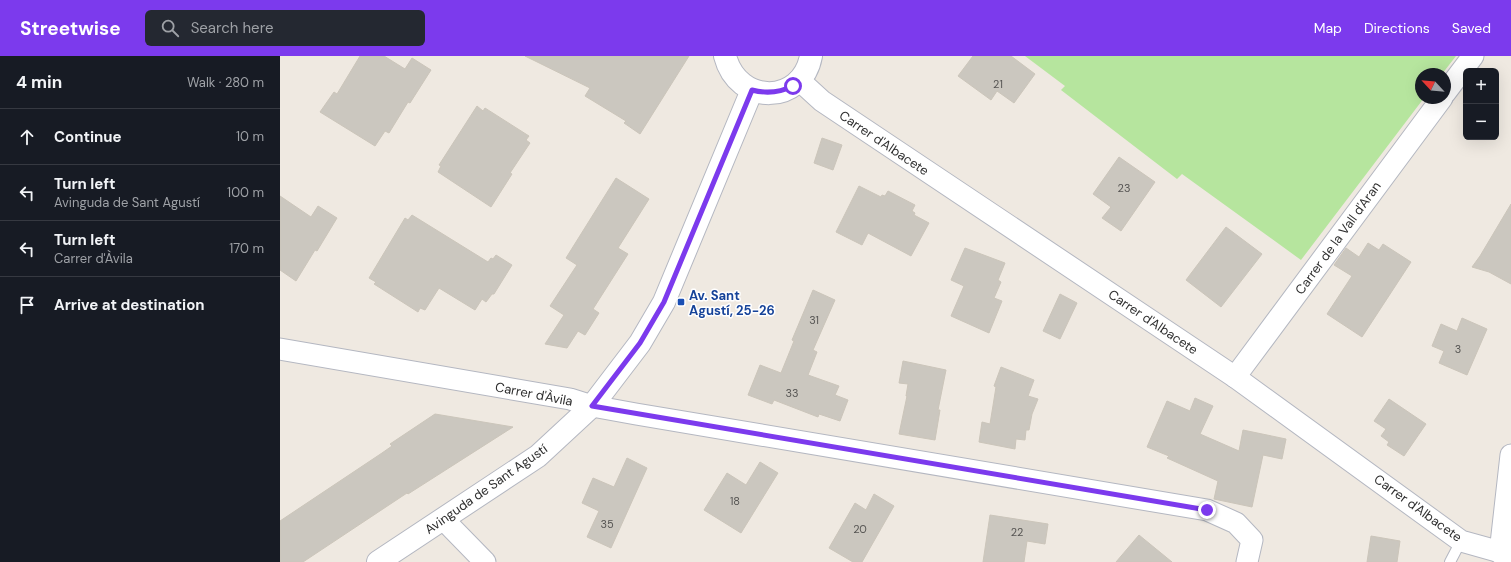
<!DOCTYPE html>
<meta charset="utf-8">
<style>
body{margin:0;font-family:"DM Sans",sans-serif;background:#242831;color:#f1f3f6}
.controls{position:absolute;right:12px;top:12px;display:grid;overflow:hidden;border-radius:6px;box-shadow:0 4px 16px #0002}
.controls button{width:36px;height:36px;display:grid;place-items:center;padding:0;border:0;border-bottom:1px solid #363941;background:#171b24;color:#f1f3f6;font:20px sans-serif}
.compass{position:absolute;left:1135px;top:12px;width:36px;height:36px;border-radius:50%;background:#171b24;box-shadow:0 4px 16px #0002;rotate:296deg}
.stop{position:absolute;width:12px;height:12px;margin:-9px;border:3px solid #7c3aed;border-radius:50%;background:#fff}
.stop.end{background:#7c3aed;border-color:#fff;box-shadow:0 1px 4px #0008}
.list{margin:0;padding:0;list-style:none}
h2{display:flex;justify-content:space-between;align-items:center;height:52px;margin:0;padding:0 16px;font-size:17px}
h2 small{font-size:13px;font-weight:400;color:#9ea1a6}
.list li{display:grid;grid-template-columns:26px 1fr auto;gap:12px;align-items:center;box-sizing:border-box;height:56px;padding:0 16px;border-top:1px solid #363941}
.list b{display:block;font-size:15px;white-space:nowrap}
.list p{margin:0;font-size:13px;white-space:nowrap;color:#9ea1a6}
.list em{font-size:13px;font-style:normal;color:#9ea1a6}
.icon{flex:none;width:22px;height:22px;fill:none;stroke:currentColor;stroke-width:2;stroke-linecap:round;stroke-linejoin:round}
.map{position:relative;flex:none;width:1231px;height:506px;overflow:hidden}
header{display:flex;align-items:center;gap:24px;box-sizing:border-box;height:56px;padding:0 20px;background:#7c3aed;color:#fff}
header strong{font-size:19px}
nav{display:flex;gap:22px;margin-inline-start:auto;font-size:14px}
.search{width:280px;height:36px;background:#242831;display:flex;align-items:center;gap:10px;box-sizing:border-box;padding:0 14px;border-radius:6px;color:#9ea1a6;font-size:15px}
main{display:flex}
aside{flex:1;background:#171b24}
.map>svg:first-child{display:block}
</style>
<header>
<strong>Streetwise</strong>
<div class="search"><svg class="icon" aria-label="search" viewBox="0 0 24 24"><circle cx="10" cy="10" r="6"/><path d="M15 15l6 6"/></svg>Search here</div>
<nav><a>Map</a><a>Directions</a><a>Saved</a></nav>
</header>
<main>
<aside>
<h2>4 min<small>Walk · 280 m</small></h2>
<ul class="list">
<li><svg class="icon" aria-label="ahead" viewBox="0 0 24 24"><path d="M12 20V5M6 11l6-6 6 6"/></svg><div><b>Continue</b></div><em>10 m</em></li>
<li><svg class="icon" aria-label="left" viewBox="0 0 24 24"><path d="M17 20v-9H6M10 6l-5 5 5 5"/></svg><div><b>Turn left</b><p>Avinguda de Sant Agustí</p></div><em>100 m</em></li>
<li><svg class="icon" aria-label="left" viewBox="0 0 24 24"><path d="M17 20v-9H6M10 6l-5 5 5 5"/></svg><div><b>Turn left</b><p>Carrer d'Àvila</p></div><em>170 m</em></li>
<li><svg class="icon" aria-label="arrive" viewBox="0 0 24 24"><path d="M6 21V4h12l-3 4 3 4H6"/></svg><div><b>Arrive at destination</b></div></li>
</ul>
</aside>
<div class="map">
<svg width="1231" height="506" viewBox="0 0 1231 506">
<rect width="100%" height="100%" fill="#efe9e1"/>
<path fill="#b6e59e" d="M 745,0 L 1176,0 L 1162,18 L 1141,18 L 1141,42 L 1144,42 L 1021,204 L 902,118 L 897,123 L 781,34 L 785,30 Z"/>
<g fill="#cbc7bf" stroke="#cbc5ba">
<path d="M 80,0 L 104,0 L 125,13 L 132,2 L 151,14 L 130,47 L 128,46 L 109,77 L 105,75 L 95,90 L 40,56 L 54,36 L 57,38 Z"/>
<path d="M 245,0 L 409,0 L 360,78 L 344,67 L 346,65 L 305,40 L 310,32 Z"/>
<path d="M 693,0 L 731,0 L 755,18 L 734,47 L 717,35 L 711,44 L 678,20 Z"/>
<path d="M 197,50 L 203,55 L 205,52 L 249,80 L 246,84 L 250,87 L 230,117 L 232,118 L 211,151 L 158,116 L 161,110 L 159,109 Z"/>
<path d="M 542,82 L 562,89 L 553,114 L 534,107 Z"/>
<path d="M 839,101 L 875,126 L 841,175 L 822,162 L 831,151 L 813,138 Z"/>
<path d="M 336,122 L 369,143 L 338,192 L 348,198 L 313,253 L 319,257 L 305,279 L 298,275 L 287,292 L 265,288 L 284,259 L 270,250 L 297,209 L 286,202 Z"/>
<path d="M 579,130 L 601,141 L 602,139 L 605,140 L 608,135 L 635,149 L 632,155 L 635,157 L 634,159 L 649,167 L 631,200 L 588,177 L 582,189 L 556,176 Z"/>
<path d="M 0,140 L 31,161 L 38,150 L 57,162 L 37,195 L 35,194 L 16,225 L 0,214 Z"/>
<path d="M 1231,148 L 1231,228 L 1209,216 L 1192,211 L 1200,200 Z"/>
<path d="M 132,159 L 208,206 L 211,202 L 213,203 L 216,199 L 232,209 L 214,238 L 212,238 L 206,246 L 202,243 L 195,254 L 159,232 L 145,254 L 140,252 L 138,256 L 94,228 L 96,226 L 89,222 L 125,162 L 128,164 Z"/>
<path d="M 946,171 L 982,198 L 941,251 L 906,224 Z"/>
<path d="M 1088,187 L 1099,194 L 1103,188 L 1131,206 L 1082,281 L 1047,258 L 1072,220 L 1054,209 L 1066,192 L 1079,201 Z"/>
<path d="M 685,192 L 725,207 L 718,224 L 721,226 L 714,242 L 722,245 L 709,277 L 671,260 L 684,230 L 671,224 Z"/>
<path d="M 533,234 L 555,244 L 533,294 L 537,296 L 528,319 L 559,330 L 555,339 L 568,344 L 560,365 L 539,358 L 538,361 L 494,344 L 492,348 L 468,339 L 480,309 L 501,317 L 514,285 L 512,284 Z"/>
<path d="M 780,238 L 797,247 L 780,283 L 763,275 Z"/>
<path d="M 1182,262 L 1207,273 L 1187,319 L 1159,307 L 1164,295 L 1152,290 L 1161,268 L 1177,275 Z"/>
<path d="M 623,305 L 666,314 L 658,354 L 660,354 L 655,384 L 619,378 L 627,340 L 626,340 L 628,328 L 619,327 Z"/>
<path d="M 721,311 L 754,324 L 748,340 L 758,343 L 752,358 L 749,374 L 746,374 L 745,384 L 736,383 L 735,393 L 699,386 L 702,366 L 710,368 L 716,331 L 714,330 Z"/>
<path d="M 915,342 L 933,350 L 920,378 L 959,395 L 963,374 L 1006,383 L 1002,403 L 983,399 L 972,451 L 934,443 L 938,425 L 887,402 L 889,400 L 867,391 L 887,345 L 910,355 Z"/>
<path d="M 1109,343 L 1146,368 L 1124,400 L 1107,389 L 1109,386 L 1101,380 L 1106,373 L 1094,365 Z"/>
<path d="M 155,358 L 233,371 L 128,438 L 127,437 L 23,506 L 0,506 L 0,465 L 102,397 L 112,390 L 110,388 Z"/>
<path d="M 347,402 L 367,412 L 331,492 L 307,481 L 319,455 L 302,447 L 313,422 L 334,431 Z"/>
<path d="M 480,406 L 498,417 L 461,477 L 424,454 L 447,417 L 466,429 Z"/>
<path d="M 594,438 L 614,450 L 582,506 L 573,506 L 549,492 L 575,447 L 586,454 Z"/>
<path d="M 710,459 L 768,468 L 765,488 L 747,485 L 744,506 L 703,506 Z"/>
<path d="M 859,479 L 892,506 L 836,506 Z"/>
<path d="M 1091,480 L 1120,485 L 1117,506 L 1087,506 Z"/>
</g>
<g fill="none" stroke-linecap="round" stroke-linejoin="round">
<defs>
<path id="lane" d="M 1170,506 L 1181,485"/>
<g id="street">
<path d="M 519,24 L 542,45 L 955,321 L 1181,485 L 1231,499"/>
<path d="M 1165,37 L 1193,0"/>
<path d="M 0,293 L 290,343 L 312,350 L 356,358 L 927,454 L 956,467 L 972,484 L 967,506"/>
<path d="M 955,321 L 1162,42"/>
<path d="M 163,463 L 205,506"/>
<path d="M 1220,497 L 1231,399"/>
</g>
<g id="secondary">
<path d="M 445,0 C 458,50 522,49 531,0"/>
<path d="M 98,506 L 258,400 L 312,350 L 360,287 L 384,246 L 472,34"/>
</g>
</defs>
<use href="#lane" stroke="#b4b7c1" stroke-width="12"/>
<use href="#street" stroke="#b4b7c1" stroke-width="23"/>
<use href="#secondary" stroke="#b4b7c1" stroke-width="24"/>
<use href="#lane" stroke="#fff" stroke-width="10"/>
<use href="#street" stroke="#fff" stroke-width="21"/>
<use href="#secondary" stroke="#fff" stroke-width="22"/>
</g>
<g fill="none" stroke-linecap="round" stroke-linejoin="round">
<path stroke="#7c3aed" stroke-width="5" d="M 513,30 C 499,37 487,38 472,34 L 384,246 L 360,287 L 312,350 L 927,454"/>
</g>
<rect fill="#1a4fb4" stroke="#fff" stroke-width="1.5" x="397" y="242" width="8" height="8" rx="2"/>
<g text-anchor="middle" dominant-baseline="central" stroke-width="3" stroke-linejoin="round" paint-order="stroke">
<g font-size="11" fill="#555452">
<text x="718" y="28">21</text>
<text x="844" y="132">23</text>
<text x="534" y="264">31</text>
<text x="1178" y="293">3</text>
<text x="512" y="337">33</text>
<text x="455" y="445">18</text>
<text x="327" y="468">35</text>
<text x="580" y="473">20</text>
<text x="737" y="476">22</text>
</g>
<g font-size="13" fill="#2e2e2e" stroke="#fff">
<text transform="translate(604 87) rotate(34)">Carrer d'Albacete</text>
<text transform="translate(1058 182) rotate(-54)">Carrer de la Vall d'Aran</text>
<text transform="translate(873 266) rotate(34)">Carrer d'Albacete</text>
<text transform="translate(254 338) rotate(11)">Carrer d'Àvila</text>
<text transform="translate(206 433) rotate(-35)">Avinguda de Sant Agustí</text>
<text transform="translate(1138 452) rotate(36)">Carrer d'Albacete</text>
</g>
<g font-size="13" font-weight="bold" fill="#164399" stroke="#fff" text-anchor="start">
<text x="409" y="239">Av. Sant<tspan x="409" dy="15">Agustí, 25-26</tspan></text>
</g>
</g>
</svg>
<div class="controls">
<button>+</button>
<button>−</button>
</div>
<svg class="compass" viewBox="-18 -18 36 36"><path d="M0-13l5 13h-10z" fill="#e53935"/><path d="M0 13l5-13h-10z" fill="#9ea1a6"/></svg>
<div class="stop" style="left:513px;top:30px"></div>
<div class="stop end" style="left:927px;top:454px"></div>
</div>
</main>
